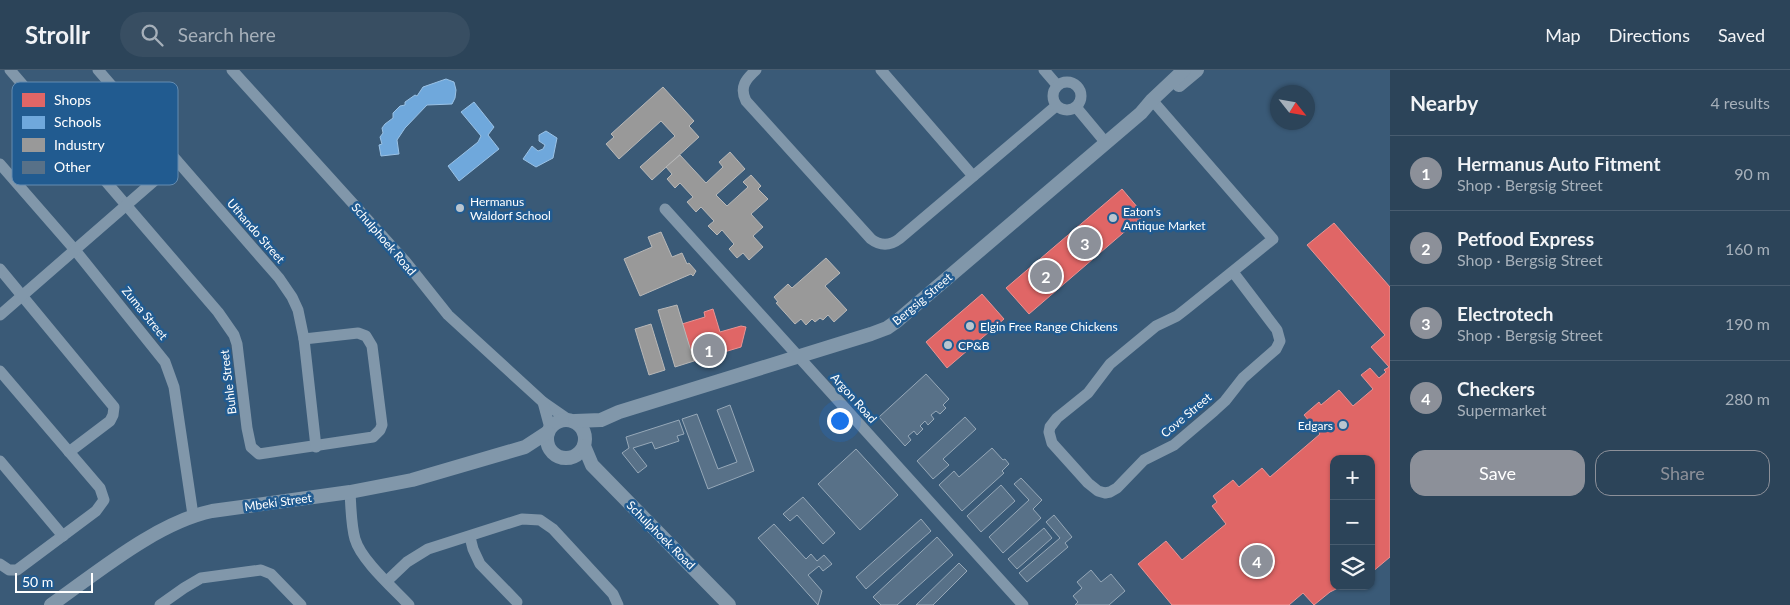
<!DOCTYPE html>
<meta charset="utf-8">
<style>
body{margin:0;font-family:Lato,sans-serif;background:#384e62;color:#f1f3f6}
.controls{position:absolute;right:15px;bottom:15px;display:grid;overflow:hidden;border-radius:10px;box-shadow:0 1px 4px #0004}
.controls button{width:45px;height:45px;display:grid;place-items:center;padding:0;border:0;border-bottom:1px solid #485c6f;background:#2c4459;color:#f1f3f6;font:25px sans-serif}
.compass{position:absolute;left:1270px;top:15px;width:45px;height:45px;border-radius:50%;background:#2c4459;box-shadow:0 1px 4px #0004;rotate:121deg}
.scale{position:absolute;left:15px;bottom:12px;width:78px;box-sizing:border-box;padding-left:5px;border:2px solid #fff;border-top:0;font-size:14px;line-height:18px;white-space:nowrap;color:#fff;-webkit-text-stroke:4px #215b90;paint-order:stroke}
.you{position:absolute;left:839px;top:350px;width:18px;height:18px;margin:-12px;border:4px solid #fff;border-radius:50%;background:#1a73e8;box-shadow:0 0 0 8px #1a73e833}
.badge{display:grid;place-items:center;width:32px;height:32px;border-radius:50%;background:#8c9099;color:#fff;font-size:16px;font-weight:700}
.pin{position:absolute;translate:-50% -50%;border:2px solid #fff;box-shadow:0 1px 5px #0006}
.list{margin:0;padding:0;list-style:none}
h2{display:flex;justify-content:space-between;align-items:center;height:65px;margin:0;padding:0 20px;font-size:21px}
h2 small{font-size:16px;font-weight:400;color:#a6b0ba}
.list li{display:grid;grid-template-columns:32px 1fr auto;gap:15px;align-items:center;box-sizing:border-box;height:75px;padding:0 20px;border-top:1px solid #485c6f}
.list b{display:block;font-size:19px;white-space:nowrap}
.list p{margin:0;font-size:16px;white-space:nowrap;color:#a6b0ba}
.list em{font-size:16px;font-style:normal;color:#a6b0ba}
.actions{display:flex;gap:10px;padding:15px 20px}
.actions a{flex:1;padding:11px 0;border:1px solid #8c9099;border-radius:15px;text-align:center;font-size:18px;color:#8c9099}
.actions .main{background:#8c9099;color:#fff}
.icon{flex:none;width:28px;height:28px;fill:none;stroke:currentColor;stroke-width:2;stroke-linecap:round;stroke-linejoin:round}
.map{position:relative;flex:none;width:1390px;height:535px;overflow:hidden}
header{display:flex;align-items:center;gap:30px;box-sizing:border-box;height:70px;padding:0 25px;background:#2c4459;border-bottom:1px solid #485c6f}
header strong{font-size:24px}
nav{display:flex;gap:28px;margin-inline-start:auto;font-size:18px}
.search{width:350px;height:45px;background:#384e62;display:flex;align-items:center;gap:12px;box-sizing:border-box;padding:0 18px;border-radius:28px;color:#a6b0ba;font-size:19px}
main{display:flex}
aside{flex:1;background:#2c4459}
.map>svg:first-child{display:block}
</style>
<header>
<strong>Strollr</strong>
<div class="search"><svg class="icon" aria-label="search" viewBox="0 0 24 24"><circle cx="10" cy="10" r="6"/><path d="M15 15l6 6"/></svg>Search here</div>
<nav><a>Map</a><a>Directions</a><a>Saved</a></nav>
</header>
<main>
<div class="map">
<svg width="1390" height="535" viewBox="0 0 1390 535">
<rect width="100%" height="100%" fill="#3a5a77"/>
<g fill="#e06666" stroke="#e99494">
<path d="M 1122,119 L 1144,145 L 1029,244 L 1006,218 Z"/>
<path d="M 1334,153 L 1390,217 L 1390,487 L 1371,503 L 1371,389 L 1334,389 L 1334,516 L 1342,516 L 1330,522 L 1314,535 L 1303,523 L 1289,535 L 1172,535 L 1138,494 L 1166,471 L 1182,490 L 1226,454 L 1212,436 L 1217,432 L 1213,426 L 1233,410 L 1239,417 L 1262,398 L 1270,407 L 1320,364 L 1304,345 L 1319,332 L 1321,335 L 1339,320 L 1353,336 L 1373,319 L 1361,305 L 1370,298 L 1379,308 L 1386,302 L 1384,300 L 1389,297 L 1371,277 L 1385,265 L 1307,175 Z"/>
<path d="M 982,224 L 1004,249 L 947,298 L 926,272 Z"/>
<path d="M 713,239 L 720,262 L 741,256 L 746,257 L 741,277 L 694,291 L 682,254 L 705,247 L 704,242 Z"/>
</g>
<g fill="#6fa8dc" stroke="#9ac2e6">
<path d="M 446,9 L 454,12 L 456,20 L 455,28 L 452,34 L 427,35 L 405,58 L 397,70 L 399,84 L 381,86 L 379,75 L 382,74 L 380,67 L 383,63 L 382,58 L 385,54 L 393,48 L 393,43 L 400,36 L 405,35 L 405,32 L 415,25 L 417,26 L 423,17 Z"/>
<path d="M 474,32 L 494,57 L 488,65 L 499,79 L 459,111 L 448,96 L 478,72 L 481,66 L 461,42 Z"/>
<path d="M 546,61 L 557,68 L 553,88 L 536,97 L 523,89 L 532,76 L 538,81 L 543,79 L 545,75 L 539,71 L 539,65 Z"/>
</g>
<g fill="#999" stroke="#b8b8b8">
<path d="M 663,17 L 694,51 L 689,56 L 699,67 L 652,110 L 640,97 L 675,66 L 661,51 L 619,89 L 606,74 L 614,67 L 611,64 Z"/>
<path d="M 730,82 L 745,99 L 716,125 L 727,136 L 748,117 L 743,112 L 751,105 L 761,116 L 758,119 L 768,129 L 751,144 L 763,157 L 753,166 L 763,177 L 749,190 L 743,183 L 737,188 L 729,179 L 734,174 L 722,160 L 717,165 L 708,156 L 714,151 L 701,137 L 696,142 L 687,132 L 693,127 L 680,113 L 675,118 L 667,109 L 672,104 L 666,97 L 680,85 L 706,113 L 723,97 L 719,92 Z"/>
<path d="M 661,162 L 672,187 L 682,183 L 687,194 L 689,193 L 696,201 L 693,206 L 691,204 L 640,226 L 624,189 L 652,177 L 648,167 Z"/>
<path d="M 826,188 L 840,203 L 825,216 L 847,240 L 834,252 L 828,245 L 823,250 L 820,248 L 815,252 L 812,249 L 806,255 L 801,249 L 795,254 L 776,233 L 778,232 L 774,227 L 788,214 L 792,218 Z"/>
<path d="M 677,235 L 694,291 L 675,297 L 658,240 Z"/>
<path d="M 651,254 L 665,300 L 649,305 L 635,259 Z"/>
</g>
<g fill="#587188" stroke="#96a8b8">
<path d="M 926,304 L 949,329 L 943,335 L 946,338 L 940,344 L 936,341 L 931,345 L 934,349 L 928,355 L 925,351 L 920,356 L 923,359 L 917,365 L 914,361 L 908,366 L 911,370 L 905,376 L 879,347 Z"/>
<path d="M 730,335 L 754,401 L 708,419 L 682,349 L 697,344 L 718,399 L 737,392 L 717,340 Z"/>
<path d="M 965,347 L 976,359 L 943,389 L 949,395 L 933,409 L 917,391 Z"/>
<path d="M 679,350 L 684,364 L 677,366 L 679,371 L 655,379 L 652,372 L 633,378 L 647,396 L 638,403 L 622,383 L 629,378 L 626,367 Z"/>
<path d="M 992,378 L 1003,390 L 1005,389 L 1009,394 L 1002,401 L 1004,403 L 962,441 L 939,415 L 954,401 L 959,407 Z"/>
<path d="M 856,379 L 898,425 L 860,460 L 818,414 Z"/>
<path d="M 1021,408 L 1042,430 L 1033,439 L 1041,448 L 1003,483 L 989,467 L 1029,430 L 1014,414 Z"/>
<path d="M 1001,415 L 1015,431 L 981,462 L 967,446 Z"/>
<path d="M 803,427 L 835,463 L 823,474 L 797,445 L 790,451 L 783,444 Z"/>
<path d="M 1054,445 L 1072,467 L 1065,473 L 1068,477 L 1027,512 L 1019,503 L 1060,468 L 1046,452 Z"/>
<path d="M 921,449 L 931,461 L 866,519 L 856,507 Z"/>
<path d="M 774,454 L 806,489 L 811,484 L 817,491 L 824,485 L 832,494 L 823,501 L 819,496 L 808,505 L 822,521 L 818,535 L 758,468 Z"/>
<path d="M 1044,458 L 1052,468 L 1017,499 L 1008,489 Z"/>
<path d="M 937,467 L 953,485 L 897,535 L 881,535 L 873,527 Z"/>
<path d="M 959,493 L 967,501 L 933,535 L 916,535 Z"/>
<path d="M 1091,500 L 1101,512 L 1111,504 L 1125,521 L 1109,535 L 1075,535 L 1078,532 L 1073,526 L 1082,518 L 1077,512 Z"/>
</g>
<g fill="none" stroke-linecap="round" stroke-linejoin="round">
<g stroke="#8197aa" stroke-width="11">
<path d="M 10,0 L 218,242 L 234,265 L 237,274 L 247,358 L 251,377 L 259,384 L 373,367 L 380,360 L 382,355 L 372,276 L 366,266 L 358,263 L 304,269"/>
<path d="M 98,0 L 279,208 L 292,227 L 298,240 L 304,269 L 316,377"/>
<path d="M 232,0 L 405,191 L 448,245 L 543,332 L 569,350"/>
<path d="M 756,0 C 746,9 739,17 746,31 L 871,169 C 880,176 890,176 899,169 L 1056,36"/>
<path d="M 881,0 L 973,106"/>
<path d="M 1044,0 L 1057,15"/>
<circle cx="1067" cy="26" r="14"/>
<path d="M 1152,30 L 1273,169 L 1186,239 L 1177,246 L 1156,256 L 1110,294 L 1088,323 L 1057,348 L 1050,357 L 1049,362 L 1052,373 L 1088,413 L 1098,421 L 1105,423 L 1110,422 L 1117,418 L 1144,390 L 1174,375 L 1214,341 L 1225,331 L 1243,308 L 1276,279 L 1280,271 L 1277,260 L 1233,202"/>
<path d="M 1076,37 L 1106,73"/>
<path d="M 0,94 L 75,180 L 165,292 L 174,317 L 193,445"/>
<path d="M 665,139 L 1023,535"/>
<path d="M 0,199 L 114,337 L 113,345 L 110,351 L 69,382"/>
<path d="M 0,245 L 177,91"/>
<path d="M 0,301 L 100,418 L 104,430 L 96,441 L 17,500 L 9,500 L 0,494"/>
<path d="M 543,332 L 550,358"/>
<path d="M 0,391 L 63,466"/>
<path d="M 350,422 C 351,437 351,455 355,469 C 361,490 393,518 409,535"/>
<path d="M 470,467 L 473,479 L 480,494 L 517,532"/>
<path d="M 387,511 L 407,492 L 428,479 L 522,449 L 540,450 L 553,459 L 613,524 L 618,535"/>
<path d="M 160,535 L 184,518 L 201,508 L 261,500 L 271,504 L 301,535"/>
</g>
<g stroke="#8197aa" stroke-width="14">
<path d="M 1179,15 L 1197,0"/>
<circle cx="566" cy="369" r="19"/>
<path d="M 575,351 L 601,350 L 619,342 L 871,264 L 887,258 L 897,251 L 1141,43 L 1152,30 L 1184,0"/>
<path d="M 584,376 L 592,395 L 729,535"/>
<path d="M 51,535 C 98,502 156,453 212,441 L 350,422 L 412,410 L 525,377 L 548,362"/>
</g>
</g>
<g fill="#bac5cf" stroke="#215b90" stroke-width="2">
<circle cx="460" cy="138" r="5"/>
<circle cx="1113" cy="148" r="5"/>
<circle cx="970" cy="256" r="5"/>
<circle cx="948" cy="275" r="5"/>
<circle cx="1343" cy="355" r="5"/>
</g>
<g text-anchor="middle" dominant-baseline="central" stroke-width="5" stroke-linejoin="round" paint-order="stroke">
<g font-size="12" fill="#fff" stroke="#215b90" text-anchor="start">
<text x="470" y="131">Hermanus<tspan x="470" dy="14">Waldorf School</tspan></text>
<text x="1123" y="141">Eaton's<tspan x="1123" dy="14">Antique Market</tspan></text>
<text x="980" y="256">Elgin Free Range Chickens</text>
<text x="958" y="275">CP&amp;B</text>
<text x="1333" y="355" text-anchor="end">Edgars</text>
</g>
<g font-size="12" fill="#fff" stroke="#215b90">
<text transform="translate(256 161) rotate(49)">Uthando Street</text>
<text transform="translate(384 169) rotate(49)">Schulphoek Road</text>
<text transform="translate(922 229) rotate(-40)">Bergsig Street</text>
<text transform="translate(145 243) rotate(51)">Zuma Street</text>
<text transform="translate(228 312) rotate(-97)">Buhle Street</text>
<text transform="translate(854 328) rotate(48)">Argon Road</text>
<text transform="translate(1186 345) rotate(-40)">Cove Street</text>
<text transform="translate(278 432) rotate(-8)">Mbeki Street</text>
<text transform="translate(661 465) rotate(45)">Schulphoek Road</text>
</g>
</g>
<rect x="12" y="12" width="166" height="103" rx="8" fill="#215b90" stroke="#648cb1" stroke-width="1"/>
<rect x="22" y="23" width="23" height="14" fill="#e06666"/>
<rect x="22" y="46" width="23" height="13" fill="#6fa8dc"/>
<rect x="22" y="68" width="23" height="14" fill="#999"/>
<rect x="22" y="91" width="23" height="13" fill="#587188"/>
<g font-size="14" fill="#fff">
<text x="54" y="35">Shops</text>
<text x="54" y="57">Schools</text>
<text x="54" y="80">Industry</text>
<text x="54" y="102">Other</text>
</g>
</svg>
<div class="controls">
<button>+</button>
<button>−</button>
<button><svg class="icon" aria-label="layers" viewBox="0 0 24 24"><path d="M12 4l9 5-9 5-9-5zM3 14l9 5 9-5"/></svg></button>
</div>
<svg class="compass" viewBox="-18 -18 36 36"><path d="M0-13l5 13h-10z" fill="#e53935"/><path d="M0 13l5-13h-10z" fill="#a6b0ba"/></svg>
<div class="scale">50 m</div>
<div class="you"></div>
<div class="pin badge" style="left:709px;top:280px">1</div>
<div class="pin badge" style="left:1046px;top:206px">2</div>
<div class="pin badge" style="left:1085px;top:173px">3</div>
<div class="pin badge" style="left:1257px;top:491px">4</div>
</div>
<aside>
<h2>Nearby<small>4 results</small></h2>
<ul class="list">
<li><span class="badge">1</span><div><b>Hermanus Auto Fitment</b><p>Shop · Bergsig Street</p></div><em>90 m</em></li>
<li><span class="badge">2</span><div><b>Petfood Express</b><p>Shop · Bergsig Street</p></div><em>160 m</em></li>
<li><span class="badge">3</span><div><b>Electrotech</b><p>Shop · Bergsig Street</p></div><em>190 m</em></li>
<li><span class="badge">4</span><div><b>Checkers</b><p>Supermarket</p></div><em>280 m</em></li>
</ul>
<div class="actions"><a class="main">Save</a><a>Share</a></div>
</aside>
</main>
